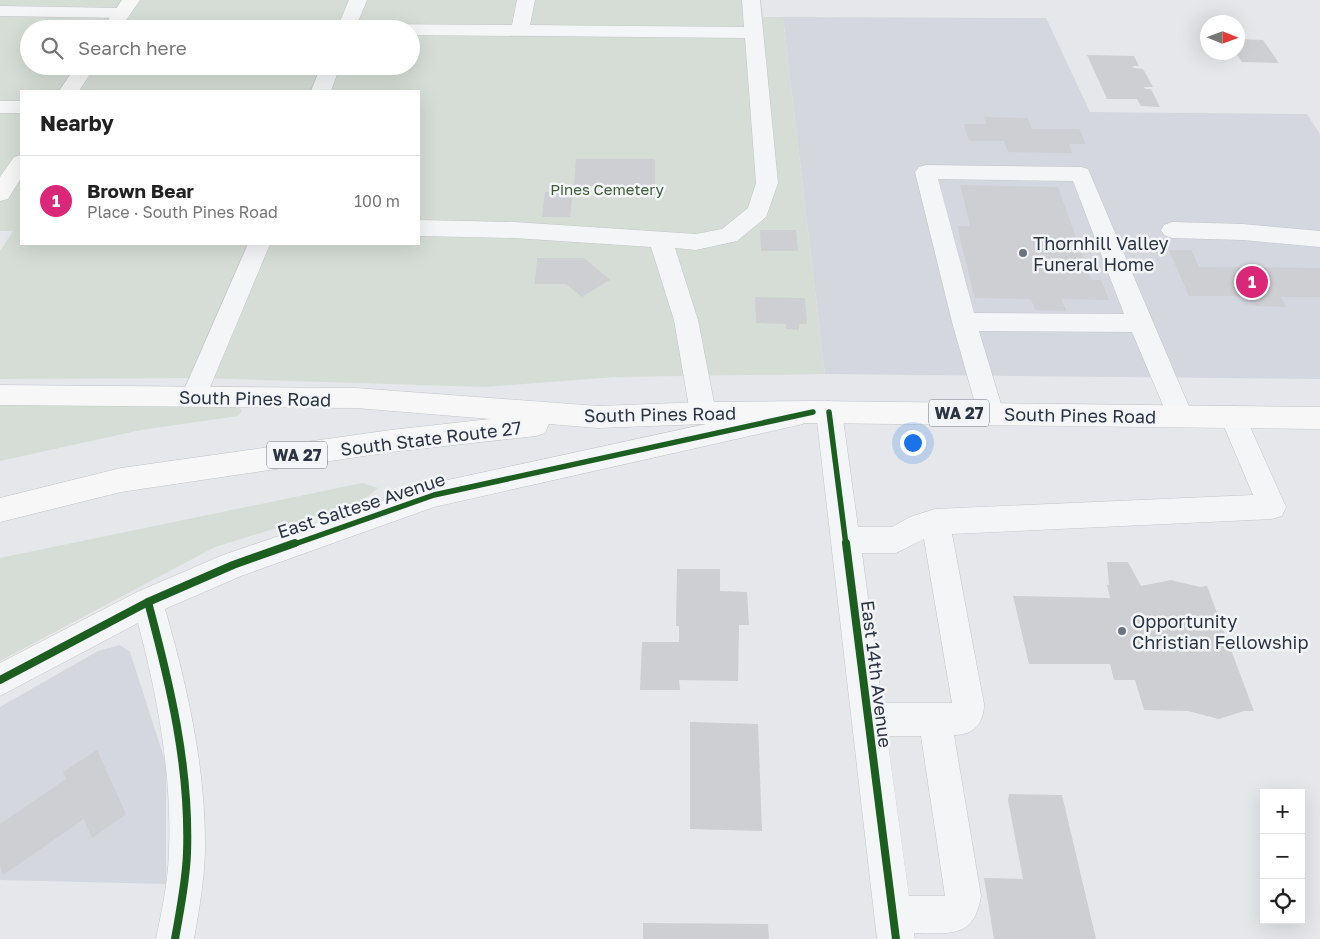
<!DOCTYPE html>
<meta charset="utf-8">
<style>
body{margin:0;font-family:"Golos Text",sans-serif;background:#f6f6f6;color:#222}
.controls{position:absolute;right:15px;bottom:15px;display:grid;overflow:hidden;border-radius:0px;box-shadow:0 5px 20px #0002}
.controls button{width:45px;height:45px;display:grid;place-items:center;padding:0;border:0;border-bottom:1px solid #e0e0e0;background:#fff;color:#222;font:25px sans-serif}
.compass{position:absolute;left:1200px;top:15px;width:45px;height:45px;border-radius:50%;background:#fff;box-shadow:0 5px 20px #0002;rotate:91deg}
.you{position:absolute;left:912px;top:442px;width:18px;height:18px;margin:-12px;border:4px solid #fff;border-radius:50%;background:#1a73e8;box-shadow:0 0 0 8px #1a73e833}
.badge{display:grid;place-items:center;width:32px;height:32px;border-radius:50%;background:#db2777;color:#fff;font-size:16px;font-weight:700}
.pin{position:absolute;translate:-50% -50%;border:2px solid #fff;box-shadow:0 1px 5px #0006}
.list{margin:0;padding:0;list-style:none}
h2{display:flex;justify-content:space-between;align-items:center;height:65px;margin:0;padding:0 20px;font-size:21px}
h2 small{font-size:16px;font-weight:400;color:#767676}
.list li{display:grid;grid-template-columns:32px 1fr auto;gap:15px;align-items:center;box-sizing:border-box;height:90px;padding:0 20px;border-top:1px solid #e0e0e0}
.list b{display:block;font-size:19px;white-space:nowrap}
.list p{margin:0;font-size:16px;white-space:nowrap;color:#767676}
.list em{font-size:16px;font-style:normal;color:#767676}
.icon{flex:none;width:28px;height:28px;fill:none;stroke:currentColor;stroke-width:2;stroke-linecap:round;stroke-linejoin:round}
.map{position:relative;flex:none;width:1320px;height:939px;overflow:hidden}
.search{position:absolute;background:#fff;box-shadow:0 5px 20px #0002;left:20px;top:20px;width:400px;height:55px;display:flex;align-items:center;gap:12px;box-sizing:border-box;padding:0 18px;border-radius:28px;color:#767676;font-size:19px}
.panel{position:absolute;background:#fff;box-shadow:0 5px 20px #0002;left:20px;top:90px;width:400px;height:155px;border-radius:0px}
.map>svg:first-child{display:block}
</style>
<div class="map">
<svg width="1320" height="939" viewBox="0 0 1320 939">
<rect width="100%" height="100%" fill="#e5e7ea"/>
<g fill="#d4d7dd">
<path d="M 783,17 L 1046,18 L 1090,112 L 1307,114 L 1320,134 L 1320,379 L 825,374 Z"/>
<path d="M 120,645 L 130,652 L 166,764 L 166,884 L 0,880 L 0,707 L 98,651 Z"/>
</g>
<g fill="#d6ddd6" fill-rule="evenodd">
<path d="M 0,0 L 761,0 L 763,17 L 783,17 L 825,374 L 615,377 L 484,387 L 200,378 L 0,379 L 0,251 L 13,231 L 0,231 ZM 29,29 L 411,29 L 411,66 L 29,66 ZM 21,91 L 419,91 L 419,244 L 21,244 Z"/>
<path d="M 0,402 L 239,407 L 242,411 L 238,416 L 141,430 L 0,461 Z"/>
<path d="M 362,483 L 378,488 L 361,502 L 215,547 L 0,661 L 0,558 Z"/>
</g>
<g fill="#cdcfd2">
<path d="M 1238,39 L 1263,40 L 1279,63 L 1242,62 L 1235,52 L 1238,52 Z"/>
<path d="M 1087,55 L 1134,56 L 1139,66 L 1133,66 L 1134,68 L 1143,69 L 1153,87 L 1144,87 L 1145,89 L 1151,89 L 1160,107 L 1141,106 L 1137,99 L 1107,99 Z"/>
<path d="M 984,117 L 1028,118 L 1032,129 L 1079,129 L 1086,144 L 1069,144 L 1072,153 L 1008,152 L 1004,141 L 969,141 L 964,124 L 986,124 Z"/>
<path d="M 576,159 L 655,159 L 655,186 L 574,186 Z"/>
<path d="M 960,185 L 1058,187 L 1091,280 L 1101,280 L 1109,300 L 1062,299 L 1066,311 L 1035,310 L 1031,299 L 975,298 L 957,226 L 970,226 Z"/>
<path d="M 545,192 L 573,192 L 570,217 L 542,217 Z"/>
<path d="M 760,230 L 796,230 L 798,251 L 761,251 Z"/>
<path d="M 1169,250 L 1191,250 L 1199,267 L 1320,268 L 1320,297 L 1281,297 L 1286,307 L 1256,306 L 1251,296 L 1189,296 Z"/>
<path d="M 537,258 L 584,258 L 610,280 L 582,297 L 566,284 L 535,284 Z"/>
<path d="M 755,297 L 805,298 L 807,324 L 799,324 L 799,330 L 786,329 L 786,324 L 756,323 Z"/>
<path d="M 1107,562 L 1128,562 L 1141,586 L 1171,580 L 1200,587 L 1207,586 L 1254,711 L 1244,711 L 1219,719 L 1188,711 L 1144,710 L 1135,680 L 1114,680 L 1110,664 L 1029,664 L 1013,596 L 1110,598 L 1107,585 L 1109,585 Z"/>
<path d="M 677,569 L 720,569 L 720,591 L 747,592 L 749,625 L 739,625 L 738,681 L 679,680 L 680,690 L 640,690 L 642,642 L 679,642 L 679,626 L 676,626 Z"/>
<path d="M 690,722 L 758,724 L 762,831 L 690,829 Z"/>
<path d="M 97,750 L 126,814 L 92,838 L 84,819 L 3,875 L 0,866 L 0,824 L 66,779 L 63,772 Z"/>
<path d="M 1009,794 L 1062,795 L 1096,939 L 994,939 L 984,878 L 1023,879 L 1008,800 Z"/>
<path d="M 643,923 L 768,924 L 769,939 L 643,939 Z"/>
</g>
<g fill="none" stroke-linecap="round" stroke-linejoin="round">
<defs>
<g id="minor">
<path d="M 349,0 L 367,0 L 357,24 L 512,25 L 517,0 L 535,0 L 530,25 L 744,27 L 742,0 L 760,0 L 778,183 L 766,217 L 737,241 L 696,250 L 675,248 L 698,320 L 716,413 L 712,421 L 703,424 L 694,421 L 690,413 L 674,320 L 651,247 L 514,238 L 419,236 L 419,220 L 514,222 L 696,234 L 722,229 L 748,208 L 756,183 L 745,38 L 411,35 L 411,29 L 104,29 L 103,27 L 106,23 L 112,22 L 339,24 Z"/>
<path d="M 0,6 L 122,8 L 128,9 L 131,13 L 128,17 L 122,18 L 0,16 Z"/>
<path d="M 321,66 L 340,66 L 331,91 L 311,91 Z"/>
<rect x="0" y="101" width="21" height="12"/>
<path d="M 926,165 L 1081,167 L 1088,169 L 1193,416 L 1189,424 L 1180,427 L 1171,424 L 1132,332 L 979,331 L 1004,414 L 1000,422 L 991,425 L 982,422 L 978,414 L 952,322 L 915,172 L 919,167 ZM 938,179 L 1073,181 L 1124,314 L 974,313 Z"/>
<path d="M 1172,222 L 1243,224 L 1320,231 L 1320,247 L 1243,240 L 1172,238 L 1164,235 L 1161,230 L 1164,225 Z"/>
<path d="M 248,244 L 270,244 L 203,404 L 194,407 L 185,404 L 181,397 Z"/>
<path d="M 829,401 L 838,404 L 842,412 L 858,527 L 892,527 L 910,517 L 935,509 L 1253,495 L 1220,417 L 1224,409 L 1233,406 L 1242,409 L 1286,507 L 1282,516 L 1272,519 L 952,534 L 984,704 C 984,723 974,735 954,735 L 981,896 C 974,939 951,933 914,933 L 915,939 L 877,939 L 816,412 L 820,404 ZM 924,539 L 952,703 L 882,703 L 862,553 L 896,553 ZM 887,736 L 921,736 L 945,896 L 909,896 Z"/>
<path d="M 794,405 L 803,408 L 807,416 L 803,424 L 434,507 L 241,576 L 165,609 C 188,689 206,769 205,852 C 204,882 199,910 194,939 L 156,939 C 162,910 168,882 169,852 C 172,775 158,698 138,623 L 0,696 L 0,663 L 137,592 L 223,555 L 434,483 Z"/>
</g>
<g id="major">
<path d="M 122,0 L 140,0 L 120,29 L 102,29 Z"/>
<path d="M 76,66 L 95,66 L 79,91 L 59,91 Z"/>
<path d="M 21,155 L 21,178 L 8,199 L 0,201 L 0,177 L 14,157 Z"/>
<path d="M 0,385 L 356,388 L 598,406 L 703,402 L 813,401 L 1320,407 L 1320,429 L 813,423 L 703,424 L 598,428 L 549,424 L 545,433 L 536,436 L 391,452 L 121,492 L 0,522 L 0,498 L 121,468 L 391,430 L 490,419 L 356,408 L 0,405 Z"/>
</g>
</defs>
<use href="#minor" stroke="#c3c5c8" stroke-width="1"/>
<use href="#major" stroke="#c1c4c7" stroke-width="1"/>
<use href="#minor" fill="#f4f5f6" fill-rule="evenodd"/>
<use href="#major" fill="#f7f7f8" fill-rule="evenodd"/>
<defs>
<g id="cycleway-far1">
<path d="M 829,412 L 846,545"/>
<path d="M 292,545 L 434,495 L 813,412"/>
</g>
<g id="cycleway">
<path d="M 846,543 L 896,939"/>
<path d="M 148,602 C 170,684 190,767 187,853 C 186,882 180,910 175,939"/>
<path d="M 0,680 L 148,602 L 233,565 L 295,543"/>
</g>
</defs>
<use href="#cycleway-far1" stroke="#f3f5f8" stroke-width="9"/>
<use href="#cycleway" stroke="#f3f5f8" stroke-width="11"/>
<use href="#cycleway-far1" stroke="#1b5e20" stroke-width="5.5"/>
<use href="#cycleway" stroke="#1b5e20" stroke-width="8"/>
</g>
<g fill="#6d737d" stroke="#f3f5f8" stroke-width="2">
<circle cx="1023" cy="253" r="5"/>
<circle cx="1122" cy="631" r="5"/>
</g>
<g text-anchor="middle" dominant-baseline="central" stroke-width="5" stroke-linejoin="round" paint-order="stroke">
<g font-size="15" fill="#405e39" stroke="#f3f5f8">
<text x="607" y="189">Pines Cemetery</text>
</g>
<g fill="#f3f5f8" stroke="#686e79" stroke-width="1">
<rect x="929" y="399.5" width="60" height="27" rx="4"/>
<rect x="267" y="441.5" width="60" height="27" rx="4"/>
</g>
<g font-size="16" font-weight="bold" fill="#2c3443">
<text x="959" y="413">WA 27</text>
<text x="297" y="455">WA 27</text>
</g>
<g font-size="18" fill="#2c3443" stroke="#f3f5f8" text-anchor="start">
<text x="1033" y="243">Thornhill Valley<tspan x="1033" dy="21">Funeral Home</tspan></text>
<text x="1132" y="621">Opportunity<tspan x="1132" dy="21">Christian Fellowship</tspan></text>
</g>
<g font-size="18" fill="#2c3443" stroke="#f3f5f8">
<text transform="translate(255 398) rotate(1)">South Pines Road</text>
<text transform="translate(660 414) rotate(-1)">South Pines Road</text>
<text transform="translate(1080 415) rotate(1)">South Pines Road</text>
<text transform="translate(431 438) rotate(-7)">South State Route 27</text>
<text transform="translate(361 505) rotate(-18)">East Saltese Avenue</text>
<text transform="translate(877 674) rotate(83)">East 14th Avenue</text>
</g>
</g>
</svg>
<div class="controls">
<button>+</button>
<button>−</button>
<button><svg class="icon" aria-label="locate" viewBox="0 0 24 24"><circle cx="12" cy="12" r="6"/><path d="M12 2v4M12 18v4M2 12h4M18 12h4"/></svg></button>
</div>
<svg class="compass" viewBox="-18 -18 36 36"><path d="M0-13l5 13h-10z" fill="#e53935"/><path d="M0 13l5-13h-10z" fill="#767676"/></svg>
<div class="you"></div>
<div class="pin badge" style="left:1252px;top:282px">1</div>
<div class="search"><svg class="icon" aria-label="search" viewBox="0 0 24 24"><circle cx="10" cy="10" r="6"/><path d="M15 15l6 6"/></svg>Search here</div>
<section class="panel">
<h2>Nearby<small></small></h2>
<ul class="list">
<li><span class="badge">1</span><div><b>Brown Bear</b><p>Place · South Pines Road</p></div><em>100 m</em></li>
</ul>
</section>
</div>
